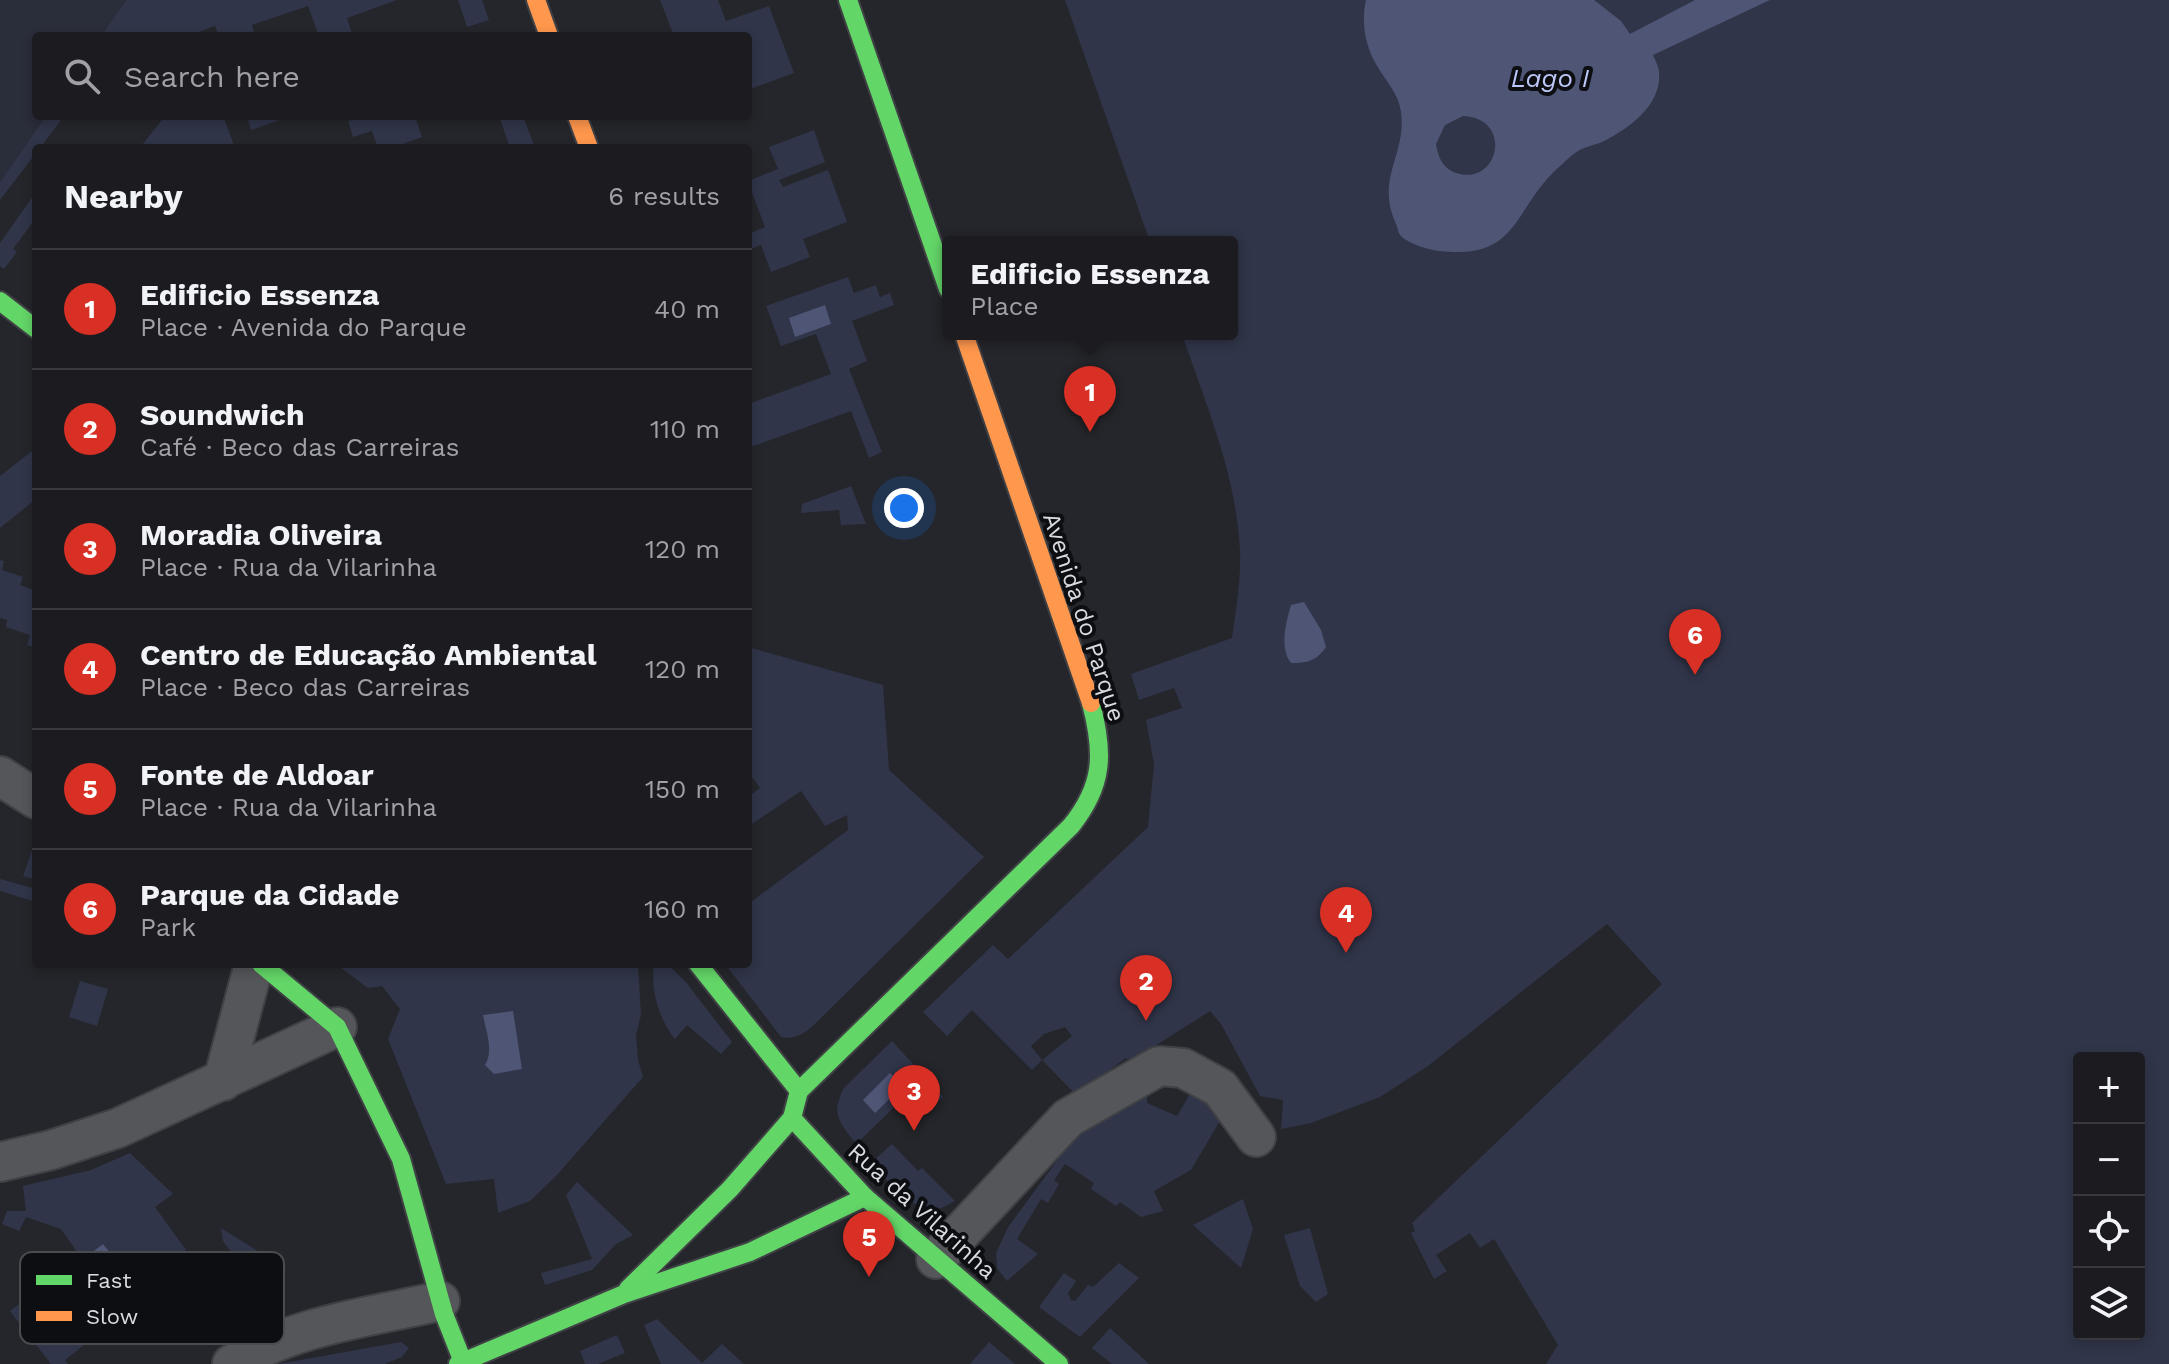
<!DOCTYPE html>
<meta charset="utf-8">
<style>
body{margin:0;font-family:"Work Sans",sans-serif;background:#29292d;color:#f1f3f6}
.controls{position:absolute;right:24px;bottom:24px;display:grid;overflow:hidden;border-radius:8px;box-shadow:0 4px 12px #0003}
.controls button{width:72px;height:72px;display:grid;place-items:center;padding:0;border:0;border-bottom:2px solid #3a3a3e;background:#1c1c20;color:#f1f3f6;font:40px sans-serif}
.you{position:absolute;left:904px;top:508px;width:28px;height:28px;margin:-20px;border:6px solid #fff;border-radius:50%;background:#1a73e8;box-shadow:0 0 0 12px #1a73e833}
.badge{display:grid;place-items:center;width:52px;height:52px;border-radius:50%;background:#d93025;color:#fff;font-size:26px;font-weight:700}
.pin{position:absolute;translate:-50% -66px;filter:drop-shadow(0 2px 4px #0008)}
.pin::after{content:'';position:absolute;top:42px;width:28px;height:24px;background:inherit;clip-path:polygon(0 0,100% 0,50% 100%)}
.popup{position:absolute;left:942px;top:236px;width:296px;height:104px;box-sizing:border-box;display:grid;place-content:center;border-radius:8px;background:#1c1c20;filter:drop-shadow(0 2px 6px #0005);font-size:26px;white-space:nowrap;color:#a0a1a5}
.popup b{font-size:30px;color:#f1f3f6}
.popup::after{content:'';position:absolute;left:50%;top:100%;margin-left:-16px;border:16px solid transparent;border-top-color:#1c1c20}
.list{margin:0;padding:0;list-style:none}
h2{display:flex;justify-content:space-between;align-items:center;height:104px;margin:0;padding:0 32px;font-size:34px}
h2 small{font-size:26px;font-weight:400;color:#a0a1a5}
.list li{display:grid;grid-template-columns:52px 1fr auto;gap:24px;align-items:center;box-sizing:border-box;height:120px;padding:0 32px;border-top:2px solid #3a3a3e}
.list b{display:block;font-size:30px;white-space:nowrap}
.list p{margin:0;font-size:26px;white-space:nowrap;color:#a0a1a5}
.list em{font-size:26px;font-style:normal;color:#a0a1a5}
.icon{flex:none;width:44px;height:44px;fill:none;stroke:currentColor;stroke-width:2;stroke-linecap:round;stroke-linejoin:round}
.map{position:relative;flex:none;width:2169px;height:1364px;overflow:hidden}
.search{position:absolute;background:#1c1c20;box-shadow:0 4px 12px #0003;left:32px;top:32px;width:720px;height:88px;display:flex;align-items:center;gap:20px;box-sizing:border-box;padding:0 28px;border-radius:8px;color:#a0a1a5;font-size:30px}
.panel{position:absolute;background:#1c1c20;box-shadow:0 4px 12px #0003;left:32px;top:144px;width:720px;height:824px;border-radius:8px}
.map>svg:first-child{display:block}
</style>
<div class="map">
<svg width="2169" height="1364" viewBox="0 0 2169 1364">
<rect width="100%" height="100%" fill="#25262b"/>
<path fill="#2a2d3a" d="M 0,0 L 126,0 L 101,36 L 36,36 L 36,116 L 46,116 L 0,182 Z"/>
<g fill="#303549" fill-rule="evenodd">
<path d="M 126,0 L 397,0 L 347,18 L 353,36 L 319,36 L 308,6 L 252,25 L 255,36 L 219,36 L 215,26 L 188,36 L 101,36 Z"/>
<path d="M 458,0 L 482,0 L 489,20 L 467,27 Z"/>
<path d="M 660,0 L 718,0 L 726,21 L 769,6 L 794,73 L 750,89 L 748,36 L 674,36 Z"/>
<path d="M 1065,0 L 2169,0 L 2169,1364 L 1546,1364 L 1558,1345 L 1494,1239 L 1480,1248 L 1470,1233 L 1436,1255 L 1447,1271 L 1434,1279 L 1411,1233 L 1415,1231 L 1412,1223 L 1662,984 L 1607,924 L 1428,1066 L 1380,1097 L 1311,1123 L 1281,1129 L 1283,1100 L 1260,1096 L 1221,1024 L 1210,1011 L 1136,1058 L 1124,1059 L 1077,1096 L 1042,1060 L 1032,1070 L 972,1010 L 947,1036 L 923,1012 L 993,945 L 1008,959 L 1148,827 L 1154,764 L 1146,720 L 1182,708 L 1174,688 L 1139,700 L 1131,674 L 1232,638 C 1236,609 1241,581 1240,552 C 1237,476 1206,405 1182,334 L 1232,334 L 1232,242 L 1150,242 ZM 1065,1027 L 1072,1036 L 1042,1060 L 1031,1046 L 1044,1034 ZM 2079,1058 L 2139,1058 L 2139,1334 L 2079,1334 Z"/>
<path d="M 46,116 L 64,116 L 40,148 L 36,148 L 36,153 L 0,200 L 0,182 Z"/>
<path d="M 165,116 L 221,116 L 225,121 L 235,148 L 146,148 L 142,145 Z"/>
<path d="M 247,116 L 283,116 L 283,119 L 251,130 Z"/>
<path d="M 363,116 L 392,116 L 393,118 L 415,116 L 422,137 L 392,148 L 378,148 L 372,131 L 353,137 L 348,121 Z"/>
<path d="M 499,116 L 523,116 L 535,148 L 510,148 Z"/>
<path d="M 814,130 L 825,162 L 779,180 L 783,187 L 828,170 L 847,222 L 803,239 L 810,257 L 771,272 L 761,245 L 748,250 L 748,234 L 765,227 L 751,190 L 748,190 L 748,181 L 778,169 L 769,147 Z"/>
<path d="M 36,192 L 36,218 L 13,249 L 17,252 L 4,269 L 0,266 L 0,243 Z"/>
<path d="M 848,277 L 854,293 L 876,285 L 880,297 L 890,293 L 894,305 L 852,321 L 867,361 L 849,369 L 882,452 L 869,458 L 851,411 L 748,448 L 748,404 L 831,374 L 816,334 L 781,346 L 766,306 Z"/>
<path d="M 36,448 L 36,499 L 0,528 L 0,476 Z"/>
<path d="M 851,486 L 866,524 L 841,525 L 839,510 L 801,513 L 802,504 Z"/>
<path d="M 0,560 L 4,561 L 2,570 L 23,577 L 20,585 L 36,591 L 36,648 L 27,645 L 30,635 L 6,627 L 7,620 L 0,618 Z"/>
<path d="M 748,647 L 883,685 L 889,770 L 984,857 L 826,1013 C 812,1026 802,1041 781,1037 L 725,964 L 748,964 L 748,904 L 848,830 L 847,815 L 825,826 L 801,791 L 752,824 L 748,819 L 748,797 L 760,788 L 753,778 L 748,781 Z"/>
<path d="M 36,839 L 36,880 L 23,876 Z"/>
<path d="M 0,879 L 36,889 L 36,902 L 0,891 Z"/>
<path d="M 336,964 L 638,964 L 641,1015 L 636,1035 L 638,1060 L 643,1077 L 557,1175 L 530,1201 L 498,1213 L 494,1179 L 446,1184 L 388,1039 L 400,1009 L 382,986 L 368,988 Z"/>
<path d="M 654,964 L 667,964 L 685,981 L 732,1042 L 721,1054 L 687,1025 L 675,1039 C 659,1020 650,988 654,964 Z"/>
<path d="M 80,981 L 108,989 L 97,1026 L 69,1017 Z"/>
<path d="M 892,1041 L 943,1097 L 928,1110 L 910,1092 L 856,1144 C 840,1122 830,1115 844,1088 Z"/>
<path d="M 1147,1084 L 1147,1103 L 1177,1116 L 1190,1094 L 1215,1105 L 1224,1114 L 1191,1170 L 1154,1191 L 1163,1211 L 1141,1217 L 1120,1202 L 1116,1206 L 1091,1189 L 1094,1183 L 1065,1164 L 1054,1180 L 1059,1184 L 1048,1203 L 1041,1199 L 1017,1239 L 1038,1254 L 1007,1281 L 997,1268 L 996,1253 L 1008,1227 L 1081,1128 Z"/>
<path d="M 892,1144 L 918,1171 L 922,1168 L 955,1201 C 948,1205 940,1210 931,1210 C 913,1209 882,1176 871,1163 Z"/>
<path d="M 130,1153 L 173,1194 L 155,1207 L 186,1250 L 136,1285 L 103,1244 L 87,1256 L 117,1295 L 86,1317 L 98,1334 L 65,1360 L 68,1364 L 51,1364 L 10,1311 L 82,1259 L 61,1229 L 26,1217 L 19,1231 L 2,1224 L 7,1211 L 26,1211 L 23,1186 L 91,1170 Z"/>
<path d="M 577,1182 L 633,1235 L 616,1244 L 592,1270 L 545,1285 L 541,1273 L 592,1259 L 566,1195 Z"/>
<path d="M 1243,1199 L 1253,1229 L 1241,1268 L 1193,1225 Z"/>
<path d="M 221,1228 L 286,1269 L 245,1271 L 223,1241 Z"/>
<path d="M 1310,1228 L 1328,1294 L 1316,1302 L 1300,1286 L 1284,1235 Z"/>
<path d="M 1119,1263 L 1139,1278 L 1080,1337 L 1039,1307 L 1064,1273 L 1076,1281 L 1068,1293 L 1071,1300 L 1075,1301 L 1088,1285 L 1093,1287 Z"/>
<path d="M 657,1319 L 702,1363 L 722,1344 L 744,1364 L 661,1364 L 644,1325 Z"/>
<path d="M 1110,1328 L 1149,1364 L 1112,1364 L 1092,1348 Z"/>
<path d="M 617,1335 L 625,1353 L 598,1364 L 585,1364 L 580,1351 Z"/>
<path d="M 401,1342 L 409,1348 L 402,1357 L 385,1364 L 278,1364 Z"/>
<path d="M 989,1342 L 1015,1364 L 970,1364 Z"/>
</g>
<g fill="#4f5575" fill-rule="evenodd">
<path d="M 1366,0 L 1594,0 L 1621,21 L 1630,34 L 1695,0 L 1770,0 L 1653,55 C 1655,60 1659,67 1659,72 C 1662,104 1631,127 1606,140 C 1597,145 1586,146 1578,151 C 1571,155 1565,162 1559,167 C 1512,209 1520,260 1440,251 C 1429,250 1409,244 1401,236 C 1398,233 1398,228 1396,224 C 1375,179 1407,154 1401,112 C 1399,94 1385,80 1376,64 C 1365,45 1361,21 1366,0 ZM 1463,116 C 1514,118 1499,187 1456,173 C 1442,168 1438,156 1436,144 L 1445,125 Z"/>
<path d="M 825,305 L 831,324 L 795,337 L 789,318 Z"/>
<path d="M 1304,602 L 1321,630 L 1326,647 C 1316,661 1308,663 1291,663 C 1279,648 1286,622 1291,605 Z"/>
<path d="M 513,1011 L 522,1069 L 494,1074 L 485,1065 C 494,1051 486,1031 483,1015 Z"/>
<path d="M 890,1073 L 903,1086 L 875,1113 L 863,1100 Z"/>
<path d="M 103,1244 L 125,1271 L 108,1284 L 87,1256 Z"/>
</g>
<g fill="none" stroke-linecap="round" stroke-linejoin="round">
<defs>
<g id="street">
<path d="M 0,776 L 36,799"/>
<path d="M 223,1081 L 254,964"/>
<path d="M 0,1162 L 51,1150 L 118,1128 L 337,1027"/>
<path d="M 936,1259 L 1068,1118 L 1159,1066 L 1183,1068 L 1220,1088 L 1256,1137"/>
<path d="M 232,1364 C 294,1325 370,1317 440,1301"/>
</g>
<g id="fast">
<path d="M 848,0 L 948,289"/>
<path d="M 0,301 L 36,329"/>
<path d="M 261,964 L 337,1027 L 401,1159 L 444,1314 L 463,1362"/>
<path d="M 698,964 L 799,1091"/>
<path d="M 799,1091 L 1071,826 C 1104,785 1104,753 1091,703"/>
<path d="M 792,1118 L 865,1197 L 1059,1364"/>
<path d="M 628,1289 L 730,1189 L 792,1118 L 799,1091"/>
<path d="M 458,1364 L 624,1294 L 750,1252 L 865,1197"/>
</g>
<g id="slow">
<path d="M 536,0 L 549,36"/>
<path d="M 577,116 L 589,148"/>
<path d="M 964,334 L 1091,703"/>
</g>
</defs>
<use href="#street" stroke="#3f4145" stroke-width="42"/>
<use href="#fast" stroke="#3f4145" stroke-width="22"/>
<use href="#slow" stroke="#3f4145" stroke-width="22"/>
<use href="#street" stroke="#555659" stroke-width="38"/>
<use href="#fast" stroke="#63d668" stroke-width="18"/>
<use href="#slow" stroke="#ff974d" stroke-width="18"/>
</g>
<g text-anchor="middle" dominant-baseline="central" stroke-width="8" stroke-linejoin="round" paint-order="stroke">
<g font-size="24" fill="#d9dbe0" stroke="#0d0e12">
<text transform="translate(1084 617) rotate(72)">Avenida do Parque</text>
<text transform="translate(922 1211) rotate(42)">Rua da Vilarinha</text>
</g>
<g font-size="26" font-style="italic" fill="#bcc7f7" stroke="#0d0e12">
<text x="1550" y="78">Lago I</text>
</g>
</g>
<rect x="20" y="1252" width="264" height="92" rx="12" fill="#0d0e12" stroke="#4a4c50" stroke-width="2"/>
<rect x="36" y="1275" width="36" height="10" fill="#63d668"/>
<rect x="36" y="1311" width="36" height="10" fill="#ff974d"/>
<g font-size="22" fill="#d9dbe0">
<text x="86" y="1288">Fast</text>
<text x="86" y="1324">Slow</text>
</g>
</svg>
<div class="controls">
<button>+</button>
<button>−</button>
<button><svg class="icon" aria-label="locate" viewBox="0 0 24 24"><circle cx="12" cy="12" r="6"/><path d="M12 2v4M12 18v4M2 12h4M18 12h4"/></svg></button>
<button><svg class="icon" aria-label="layers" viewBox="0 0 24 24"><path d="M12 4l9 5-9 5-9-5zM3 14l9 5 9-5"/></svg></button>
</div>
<div class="you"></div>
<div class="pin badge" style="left:1090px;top:432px">1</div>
<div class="popup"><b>Edificio Essenza</b>Place</div>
<div class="pin badge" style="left:1146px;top:1021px">2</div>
<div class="pin badge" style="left:914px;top:1131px">3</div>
<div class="pin badge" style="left:1346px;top:953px">4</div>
<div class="pin badge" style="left:869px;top:1277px">5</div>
<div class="pin badge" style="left:1695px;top:675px">6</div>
<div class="search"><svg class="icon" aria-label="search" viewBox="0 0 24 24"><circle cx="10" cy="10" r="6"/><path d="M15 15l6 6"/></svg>Search here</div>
<section class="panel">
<h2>Nearby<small>6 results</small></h2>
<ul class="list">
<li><span class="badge">1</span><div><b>Edificio Essenza</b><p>Place · Avenida do Parque</p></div><em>40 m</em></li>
<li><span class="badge">2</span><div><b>Soundwich</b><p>Café · Beco das Carreiras</p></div><em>110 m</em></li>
<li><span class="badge">3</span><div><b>Moradia Oliveira</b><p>Place · Rua da Vilarinha</p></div><em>120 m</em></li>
<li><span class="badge">4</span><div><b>Centro de Educação Ambiental</b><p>Place · Beco das Carreiras</p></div><em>120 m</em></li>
<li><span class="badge">5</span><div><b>Fonte de Aldoar</b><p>Place · Rua da Vilarinha</p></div><em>150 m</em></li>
<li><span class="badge">6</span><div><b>Parque da Cidade</b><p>Park</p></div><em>160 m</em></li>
</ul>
</section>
</div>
